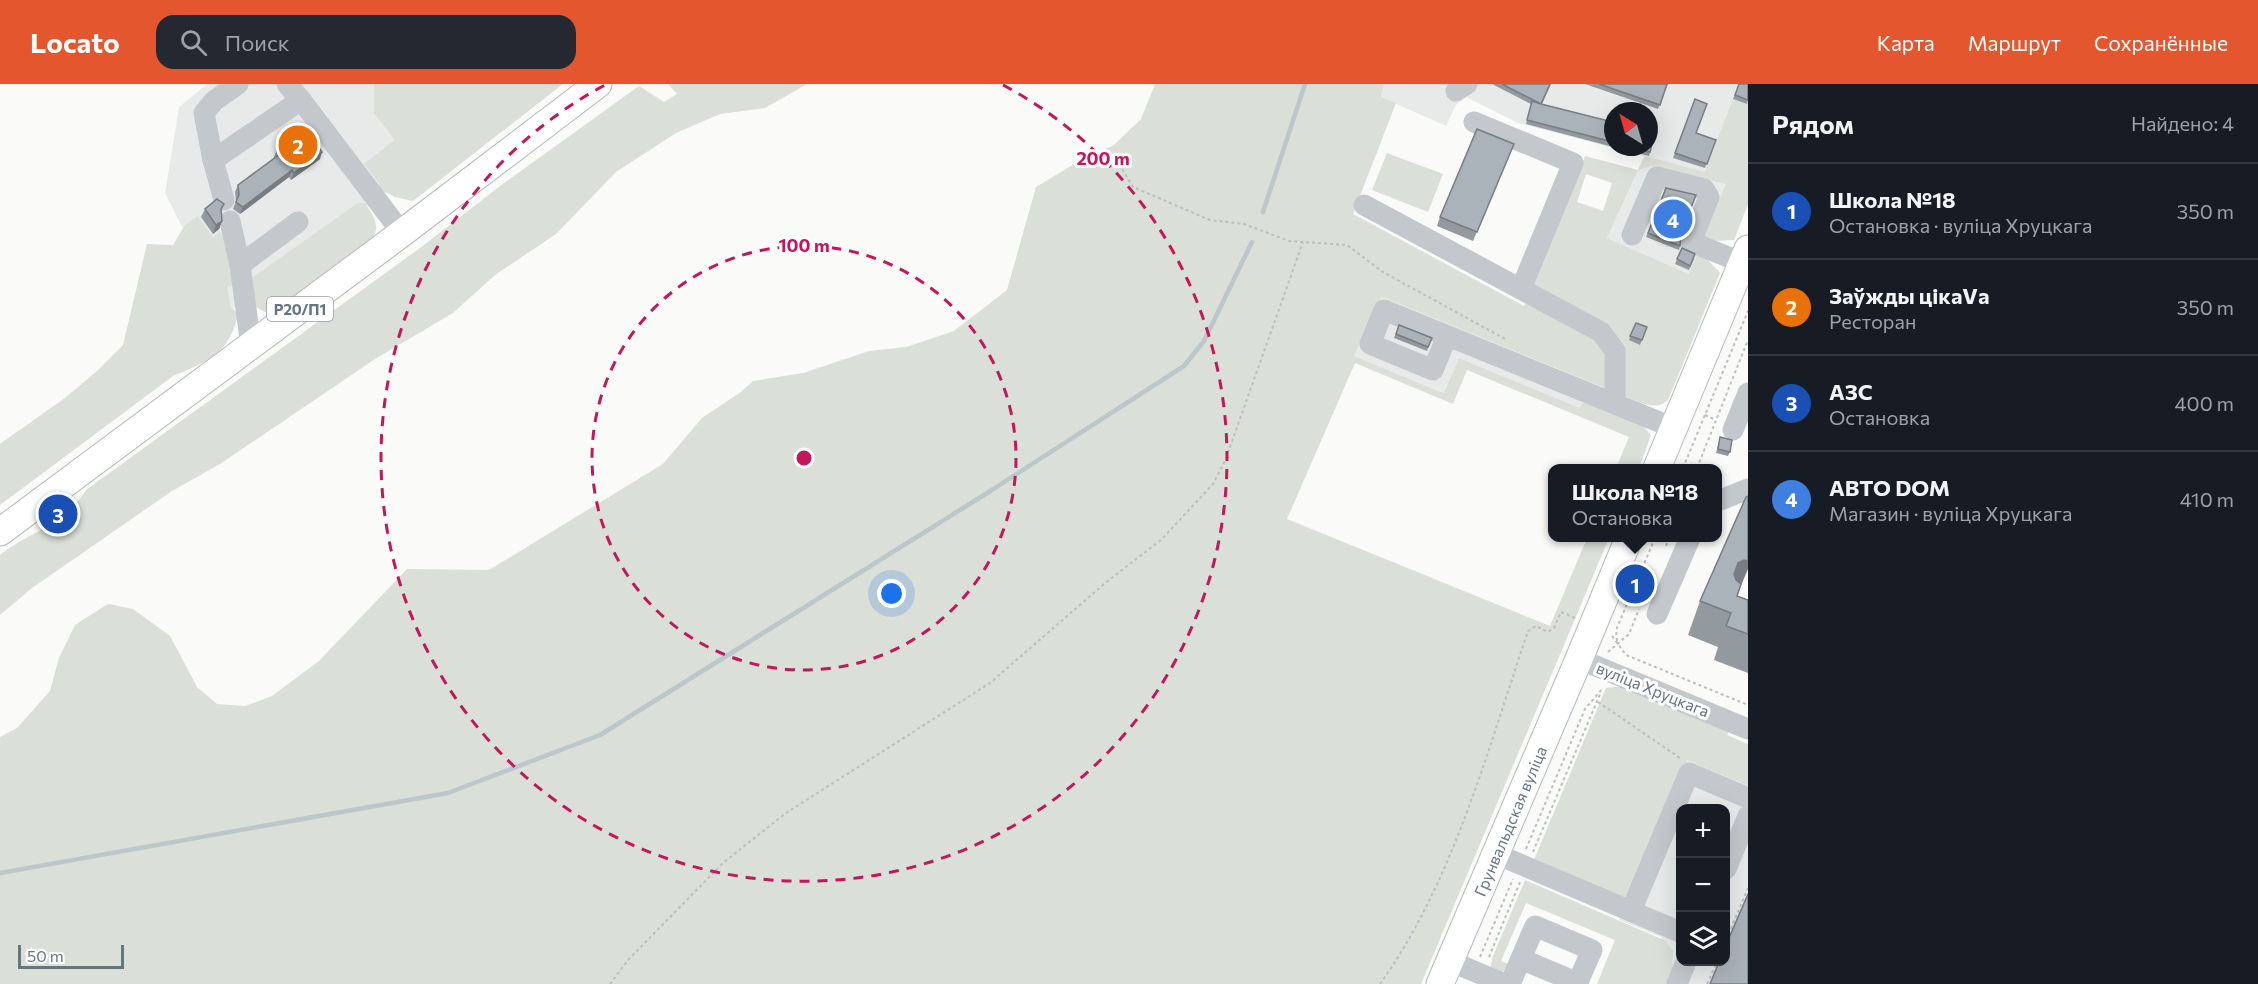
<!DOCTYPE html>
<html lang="ru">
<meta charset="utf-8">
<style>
body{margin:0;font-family:Commissioner,sans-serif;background:#242831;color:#f1f3f6}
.controls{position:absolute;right:18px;bottom:18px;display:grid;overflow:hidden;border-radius:12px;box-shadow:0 6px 24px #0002}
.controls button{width:54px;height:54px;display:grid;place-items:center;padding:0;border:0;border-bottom:2px solid #363941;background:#171b24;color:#f1f3f6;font:30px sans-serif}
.compass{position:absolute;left:1604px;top:18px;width:54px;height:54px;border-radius:50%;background:#171b24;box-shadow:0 6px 24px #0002;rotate:323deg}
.scale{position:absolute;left:18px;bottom:15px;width:106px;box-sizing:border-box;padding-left:6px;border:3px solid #657683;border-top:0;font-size:16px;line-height:21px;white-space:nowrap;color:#657683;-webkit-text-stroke:4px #fff;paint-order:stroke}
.you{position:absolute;left:892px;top:510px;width:21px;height:21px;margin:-15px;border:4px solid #fff;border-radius:50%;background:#1a73e8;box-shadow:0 0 0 9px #1a73e833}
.badge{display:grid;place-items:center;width:39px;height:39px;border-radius:50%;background:#e4572e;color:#fff;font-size:20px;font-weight:700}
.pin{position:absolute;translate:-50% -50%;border:3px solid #fff;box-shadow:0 2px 6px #0006}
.popup{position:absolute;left:1548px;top:380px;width:174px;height:78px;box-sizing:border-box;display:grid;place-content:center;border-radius:12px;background:#171b24;filter:drop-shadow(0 2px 4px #0005);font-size:20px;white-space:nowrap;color:#9ea1a6}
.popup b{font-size:22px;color:#f1f3f6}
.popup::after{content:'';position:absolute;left:50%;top:100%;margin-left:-12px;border:12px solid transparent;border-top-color:#171b24}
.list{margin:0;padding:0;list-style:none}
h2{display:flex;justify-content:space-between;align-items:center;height:78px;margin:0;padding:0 24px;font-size:26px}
h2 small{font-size:20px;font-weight:400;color:#9ea1a6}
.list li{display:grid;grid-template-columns:39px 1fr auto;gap:18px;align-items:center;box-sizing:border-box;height:96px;padding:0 24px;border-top:2px solid #363941}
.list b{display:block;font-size:22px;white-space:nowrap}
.list p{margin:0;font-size:20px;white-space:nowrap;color:#9ea1a6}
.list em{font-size:20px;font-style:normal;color:#9ea1a6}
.icon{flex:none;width:33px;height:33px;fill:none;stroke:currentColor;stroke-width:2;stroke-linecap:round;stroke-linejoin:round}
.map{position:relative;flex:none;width:1748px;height:900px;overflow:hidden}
header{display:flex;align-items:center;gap:36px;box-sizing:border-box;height:84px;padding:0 30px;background:#e4572e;color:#fff}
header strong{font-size:28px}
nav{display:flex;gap:33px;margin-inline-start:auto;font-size:21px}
.search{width:420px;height:54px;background:#242831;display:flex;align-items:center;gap:15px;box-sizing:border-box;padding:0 21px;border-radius:18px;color:#9ea1a6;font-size:22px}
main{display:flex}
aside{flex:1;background:#171b24}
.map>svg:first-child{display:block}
</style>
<header>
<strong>Locato</strong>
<div class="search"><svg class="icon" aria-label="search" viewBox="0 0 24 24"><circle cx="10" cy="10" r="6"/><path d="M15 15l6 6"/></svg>Поиск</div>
<nav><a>Карта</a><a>Маршрут</a><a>Сохранённые</a></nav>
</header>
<main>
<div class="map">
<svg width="1748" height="900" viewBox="0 0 1748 900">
<rect width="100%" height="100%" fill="#fafaf8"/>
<g fill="#e8e9e9" fill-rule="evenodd">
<path d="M 207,0 L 383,0 L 434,72 L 226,230 L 165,109 L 179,23 Z"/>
<path d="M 1384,0 L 1748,0 L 1748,79 L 1700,195 L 1607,154 L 1644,72 L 1518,39 L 1466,13 L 1456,21 L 1446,42 L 1381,13 ZM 1613,27 L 1649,27 L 1649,63 L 1613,63 Z"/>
<path d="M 1381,207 L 1647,321 L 1636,347 L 1459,274 L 1445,309 L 1354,272 Z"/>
<path d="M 1687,676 L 1748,702 L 1748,900 L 1663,900 L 1661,853 L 1619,836 ZM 1680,724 L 1726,724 L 1726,878 L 1680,878 Z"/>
</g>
<g fill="#dadfd7" fill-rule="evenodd">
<path d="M 374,0 L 563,0 L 413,117 L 395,113 L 378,104 L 379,99 L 364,80 L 395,56 L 374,29 Z"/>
<path d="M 668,0 L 807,0 L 765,24 L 720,30 L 676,49 L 616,88 L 556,150 L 495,191 L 453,229 L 375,275 L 220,380 L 172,407 L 32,504 L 0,531 L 0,471 C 33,445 62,444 86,406 L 420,164 L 504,99 L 639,2 L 664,18 L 677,10 Z"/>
<path d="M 1155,0 L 1384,0 L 1381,13 L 1396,19 L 1353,130 L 1524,222 L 1528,216 L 1597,253 L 1608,269 L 1608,305 L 1381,212 L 1354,272 L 1444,309 L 1459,274 L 1580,324 L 1583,318 L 1643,342 L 1651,351 L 1639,384 L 1616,384 L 1629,353 L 1467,286 L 1453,320 L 1355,279 L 1287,435 L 1550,542 L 1587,454 L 1609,454 L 1421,900 L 0,900 L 0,653 L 17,644 L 50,607 L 59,574 L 75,541 L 108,520 L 133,525 L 170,552 L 197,603 L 217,620 L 245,622 L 272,612 L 319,577 L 407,485 L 489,486 L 663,380 L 702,334 L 741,308 L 753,297 L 803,289 L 869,267 L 906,263 L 954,247 L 1007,206 L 1036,103 L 1084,74 L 1114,61 L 1141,35 Z"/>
<path d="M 1733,15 L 1746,20 L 1748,16 L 1748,120 L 1734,156 L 1711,157 L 1703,155 L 1726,100 L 1651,82 L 1638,86 L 1607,154 L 1689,190 L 1698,169 L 1705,173 L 1720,189 L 1668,316 C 1655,329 1636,316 1621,310 L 1621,265 L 1533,204 L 1585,72 L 1638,86 L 1645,72 L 1705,88 ZM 1586,90 L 1612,99 L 1603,127 L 1577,118 Z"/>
<path d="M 1387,69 L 1443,90 L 1428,128 L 1372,106 Z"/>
<path d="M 358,119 L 365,119 C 372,130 381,141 373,153 L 277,225 L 265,228 L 256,223 L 249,196 Z"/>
<path d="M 197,132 L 213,153 L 220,148 L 224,155 L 234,201 L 227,203 L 231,224 L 238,229 C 232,267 206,279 173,292 L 0,421 L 0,360 L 65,314 L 97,287 L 123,261 L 147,160 L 173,161 L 185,141 Z"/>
<path d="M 1614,603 L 1622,603 L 1729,647 L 1727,651 L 1748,660 L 1748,702 L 1687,676 L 1629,811 L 1624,815 L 1533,778 L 1606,604 Z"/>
<path d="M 1525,796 L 1666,857 L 1673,867 L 1672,880 L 1676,882 L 1669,900 L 1597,900 L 1615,856 L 1526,819 L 1501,877 L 1511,881 C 1504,889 1500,890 1490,886 L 1493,872 Z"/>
</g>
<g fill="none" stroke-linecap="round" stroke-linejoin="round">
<g stroke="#bbc7cb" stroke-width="4.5">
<path d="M 1263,128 L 1305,0"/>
<path d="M 0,789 L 448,709 L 600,651 L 984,411 L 1184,282 L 1204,257 L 1252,158"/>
</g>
<defs>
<g id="major">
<path d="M 1657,384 L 1748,165"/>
<path d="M 0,448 L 402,149 L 598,0"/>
<path d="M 1440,900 L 1579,575 L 1629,454"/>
</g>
</defs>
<use href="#major" stroke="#b5babe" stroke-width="29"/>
<g stroke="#bbbfc2" stroke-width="2" stroke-dasharray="3 3" stroke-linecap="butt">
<path d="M 1116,75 L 1133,103 L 1210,136 L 1244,140 L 1289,157 L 1347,161 L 1383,188 L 1507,256"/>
<path d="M 1705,331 L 1716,336"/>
<path d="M 1683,384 L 1748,227"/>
<path d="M 1697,384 L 1748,256"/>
<path d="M 1666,462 L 1669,454"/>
<path d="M 1612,552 L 1626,571 L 1748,621"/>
<path d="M 1617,557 L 1616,546 L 1655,454"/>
<path d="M 1608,568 L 1629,550 L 1639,525"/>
<path d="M 1598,618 L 1680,674"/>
<path d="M 1526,765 L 1585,625 L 1602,605"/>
<path d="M 1533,768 L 1601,608"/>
<path d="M 1726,856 L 1748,804"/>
<path d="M 1480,873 L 1513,795"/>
<path d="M 1489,873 L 1520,798"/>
<path d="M 610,900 L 628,876 L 723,779 L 786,729 L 990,599 L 1104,500 L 1162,455 L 1213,400 L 1225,377 L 1303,158"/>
<path d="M 1380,900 C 1453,798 1488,665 1528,547 L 1536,542 L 1548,548 L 1554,544 L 1561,528 L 1575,534"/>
<path d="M 1707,900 L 1717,878"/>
</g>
<g stroke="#c3c8cc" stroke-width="21">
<path d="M 287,0 L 301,16"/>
<path d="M 1456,7 L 1467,0"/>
<path d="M 1474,38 L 1573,79 L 1521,205"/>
<path d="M 213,76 L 204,29 L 214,17 L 238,0"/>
<path d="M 224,116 L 213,76 L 301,16 L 402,149"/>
<path d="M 1364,121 L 1601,248 L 1615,267 L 1615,320"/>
<path d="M 230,137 L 240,181 L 251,262"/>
<path d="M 1632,151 L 1657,93 L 1704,105 L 1709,113 L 1691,158 L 1748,181"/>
<path d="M 240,181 L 298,138"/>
<path d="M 1447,252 L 1433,286 L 1370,260 L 1384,226 L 1674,344"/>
<path d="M 1733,346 L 1748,309"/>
<path d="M 1718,417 L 1748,405"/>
<path d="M 1657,530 L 1690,454"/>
<path d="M 1579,575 L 1748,645"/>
<path d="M 1496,770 L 1680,848"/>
<path d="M 1726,785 L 1748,732"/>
<path d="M 1631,827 L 1689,689 L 1748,714"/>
<path d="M 1521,875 L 1578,899"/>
<path d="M 1450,877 L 1504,900"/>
<path d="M 1510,900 L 1535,842 L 1592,866 L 1577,900"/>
<path d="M 1677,900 L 1686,878"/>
</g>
<use href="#major" stroke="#fff" stroke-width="27"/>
</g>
<g fill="#929a9f">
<path d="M 1492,0 L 1551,0 L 1542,20 L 1613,38 L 1613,63 L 1526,40 L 1531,20 Z"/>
<path d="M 1585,0 L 1668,0 L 1658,25 Z"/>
<path d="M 1739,0 L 1748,0 L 1748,16 L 1747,20 L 1733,15 Z"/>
<path d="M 1695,15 L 1696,49 L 1716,56 L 1705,84 L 1673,74 Z"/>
<path d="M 1613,63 L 1649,63 L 1650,68 L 1649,72 Z"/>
<path d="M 277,66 L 320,75 L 291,96 L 289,93 L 240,130 L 233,125 L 236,117 L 235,108 L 238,101 L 275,74 L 274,73 Z"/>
<path d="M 1510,68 L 1473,157 L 1437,142 L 1440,133 Z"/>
<path d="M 1666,104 L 1681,149 L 1680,162 L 1679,166 L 1646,153 Z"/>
<path d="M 205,125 L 221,128 L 222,137 L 219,145 L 213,150 L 201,133 Z"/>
<path d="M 1677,175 L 1694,175 L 1689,186 L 1675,180 Z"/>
<path d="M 1636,239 L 1647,243 L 1640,261 L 1629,256 Z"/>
<path d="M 1399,241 L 1432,254 L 1427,267 L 1394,254 Z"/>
<path d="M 1720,353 L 1730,368 L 1728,372 L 1716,369 Z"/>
<path d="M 1746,413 L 1738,511 L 1737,512 L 1748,516 L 1748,589 L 1714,576 L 1718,563 L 1688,551 L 1700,517 Z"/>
</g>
<g fill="#777d82">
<path d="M 322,68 L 320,75 L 291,96 L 294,89 Z"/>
<path d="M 292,86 L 289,93 L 240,130 L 243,123 Z"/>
<path d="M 222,137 L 219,145 L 213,150 L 216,141 Z"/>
<path d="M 1744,476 L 1748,477 L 1748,485 L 1737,511 L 1734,490 L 1738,479 Z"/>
</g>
<g fill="#aab3b9" stroke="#777d82" stroke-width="1.5">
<path d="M 1502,0 L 1550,0 L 1541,20 L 1613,38 L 1613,58 L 1527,36 L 1532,17 L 1541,20 Z"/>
<path d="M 1599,0 L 1667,0 L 1660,21 Z"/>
<path d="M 1739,0 L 1748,0 L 1748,16 L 1735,11 Z"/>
<path d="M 1695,15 L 1707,20 L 1696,49 L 1716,56 L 1707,80 L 1675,69 Z"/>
<path d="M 306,45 L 322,68 L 294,89 L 292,86 L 243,123 L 236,118 L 239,111 L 238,101 L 280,70 L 277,66 Z"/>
<path d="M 1477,45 L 1514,60 L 1477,148 L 1440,133 Z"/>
<path d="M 1649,48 L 1655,49 L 1650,68 L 1631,63 L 1649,63 Z"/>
<path d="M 1666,104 L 1696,111 L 1681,149 L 1680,162 L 1648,149 Z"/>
<path d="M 217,115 L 224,120 L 221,125 L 222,137 L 216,141 L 205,125 Z"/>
<path d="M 1682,164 L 1695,170 L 1690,182 L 1677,175 Z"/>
<path d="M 1636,239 L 1647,243 L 1642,256 L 1630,252 Z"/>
<path d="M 1399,241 L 1432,254 L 1428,263 L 1396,250 Z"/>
<path d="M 1720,353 L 1732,356 L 1730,368 L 1718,365 Z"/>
<path d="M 1748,412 L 1748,477 L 1744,476 L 1738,479 L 1734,490 L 1736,496 L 1741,500 L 1737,512 L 1748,516 L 1748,550 L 1726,542 L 1731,529 L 1700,517 L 1746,413 Z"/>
<path d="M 1748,810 L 1748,900 L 1710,900 L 1719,878 L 1725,878 L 1725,863 Z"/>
</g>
<g fill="none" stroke="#c2185b" stroke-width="3" stroke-dasharray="10 8">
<circle cx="804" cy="374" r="212"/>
<path d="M1003 1A423 423 0 1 1 605 1"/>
</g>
<g text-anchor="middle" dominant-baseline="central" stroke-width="6" stroke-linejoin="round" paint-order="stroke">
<rect fill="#fff" stroke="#939fa8" stroke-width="1.5" x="267" y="213" width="66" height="24" rx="4.5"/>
<g font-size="15" font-weight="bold" fill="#657683">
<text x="300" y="225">Р20/П1</text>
</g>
<g font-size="16" fill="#657683" stroke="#fff">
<text transform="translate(1653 605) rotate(22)">вуліца Хруцкага</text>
<text transform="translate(1510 737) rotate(-67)">Грунвальдская вуліца</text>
</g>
</g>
<circle cx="804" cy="374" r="9" fill="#c2185b" stroke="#fff" stroke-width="3"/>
<g font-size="18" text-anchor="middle" font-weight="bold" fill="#c2185b" stroke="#fff" stroke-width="6" stroke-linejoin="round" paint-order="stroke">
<text x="1103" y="81">200 m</text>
<text x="804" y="168">100 m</text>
</g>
</svg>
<div class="controls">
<button>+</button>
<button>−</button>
<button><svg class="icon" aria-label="layers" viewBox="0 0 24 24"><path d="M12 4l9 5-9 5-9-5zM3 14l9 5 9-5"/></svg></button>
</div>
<svg class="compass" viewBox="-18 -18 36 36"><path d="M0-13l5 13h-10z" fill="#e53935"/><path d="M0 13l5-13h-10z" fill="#9ea1a6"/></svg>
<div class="scale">50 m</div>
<div class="you"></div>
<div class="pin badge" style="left:1635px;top:500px;background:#1a4fb4">1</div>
<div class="popup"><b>Школа №18</b>Остановка</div>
<div class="pin badge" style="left:298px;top:61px;background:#e8710a">2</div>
<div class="pin badge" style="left:58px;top:430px;background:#1a4fb4">3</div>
<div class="pin badge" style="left:1673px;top:135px;background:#3f7fe0">4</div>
</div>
<aside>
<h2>Рядом<small>Найдено: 4</small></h2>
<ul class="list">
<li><span class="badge" style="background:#1a4fb4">1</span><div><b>Школа №18</b><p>Остановка · вуліца Хруцкага</p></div><em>350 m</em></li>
<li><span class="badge" style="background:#e8710a">2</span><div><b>Заўжды цікаVа</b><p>Ресторан</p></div><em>350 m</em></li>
<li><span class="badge" style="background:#1a4fb4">3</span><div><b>АЗС</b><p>Остановка</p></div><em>400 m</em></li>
<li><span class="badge" style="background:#3f7fe0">4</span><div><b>АВТО DOM</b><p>Магазин · вуліца Хруцкага</p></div><em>410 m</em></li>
</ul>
</aside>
</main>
